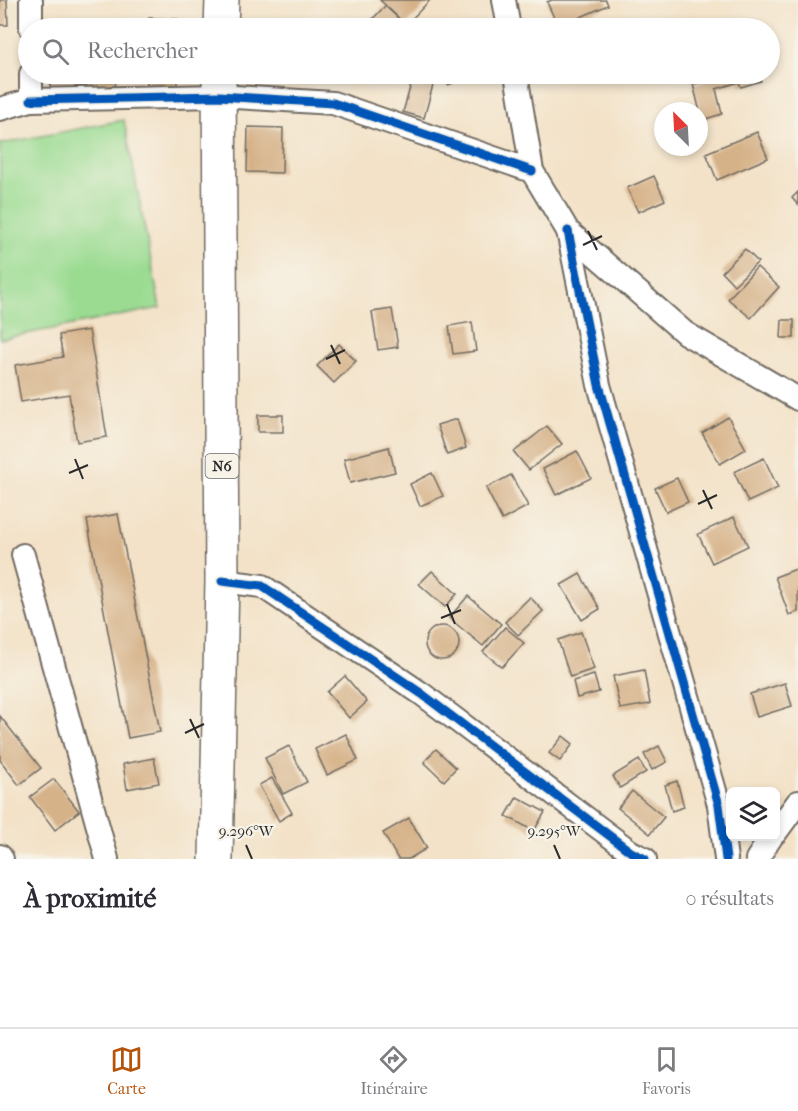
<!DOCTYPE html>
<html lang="fr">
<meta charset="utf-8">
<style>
body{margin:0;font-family:"IM FELL French Canon",serif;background:#f2f2f3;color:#2b2b33}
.controls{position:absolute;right:18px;bottom:18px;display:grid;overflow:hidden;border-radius:9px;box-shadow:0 3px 9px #0003}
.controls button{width:54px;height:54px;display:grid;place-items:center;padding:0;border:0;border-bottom:2px solid #e1e1e2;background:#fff;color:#2b2b33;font:30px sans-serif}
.compass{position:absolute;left:654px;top:102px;width:54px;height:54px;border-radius:50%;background:#fff;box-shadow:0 3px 9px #0003;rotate:336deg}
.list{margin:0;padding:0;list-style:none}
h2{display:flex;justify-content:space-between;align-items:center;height:78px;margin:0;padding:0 24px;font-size:26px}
h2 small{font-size:20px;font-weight:400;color:#7c7c81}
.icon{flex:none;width:33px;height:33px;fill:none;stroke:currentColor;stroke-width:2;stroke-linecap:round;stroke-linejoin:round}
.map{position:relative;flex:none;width:798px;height:859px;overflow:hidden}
.search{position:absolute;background:#fff;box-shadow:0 3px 9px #0003;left:18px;right:18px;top:18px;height:66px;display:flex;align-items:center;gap:15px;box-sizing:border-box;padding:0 21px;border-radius:33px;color:#7c7c81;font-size:22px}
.sheet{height:168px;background:#fff}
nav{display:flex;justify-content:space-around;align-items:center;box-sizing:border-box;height:84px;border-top:2px solid #e1e1e2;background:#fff;font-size:16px;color:#7c7c81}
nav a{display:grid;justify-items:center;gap:3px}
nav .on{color:#b45309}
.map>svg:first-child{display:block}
</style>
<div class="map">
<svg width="798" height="859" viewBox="0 0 798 859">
<rect width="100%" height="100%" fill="#f7f3e8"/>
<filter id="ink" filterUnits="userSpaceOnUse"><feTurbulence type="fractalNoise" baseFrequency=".0167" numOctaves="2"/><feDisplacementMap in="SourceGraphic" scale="12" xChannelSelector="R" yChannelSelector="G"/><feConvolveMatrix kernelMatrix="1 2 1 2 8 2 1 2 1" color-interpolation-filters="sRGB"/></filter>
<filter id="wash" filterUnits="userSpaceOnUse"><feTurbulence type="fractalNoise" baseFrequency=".008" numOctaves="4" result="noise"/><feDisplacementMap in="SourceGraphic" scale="24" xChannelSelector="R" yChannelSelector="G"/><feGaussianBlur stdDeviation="1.35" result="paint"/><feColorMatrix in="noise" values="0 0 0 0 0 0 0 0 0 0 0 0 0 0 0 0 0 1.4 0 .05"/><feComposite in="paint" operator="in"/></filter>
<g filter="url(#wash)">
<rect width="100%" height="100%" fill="#f3e2c8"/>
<path fill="#9adb91" stroke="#62835e" stroke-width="1.5" d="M 124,120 L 160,308 L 0,339 L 0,144 Z"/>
<g id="blocks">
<g fill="#d6b289">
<path d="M 0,0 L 7,0 L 8,25 L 0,25 Z"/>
<path d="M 380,0 L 430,0 L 406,25 Z"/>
<path d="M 552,0 L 606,0 L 608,5 L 558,27 L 547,2 Z"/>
<path d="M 385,6 L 409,28 L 364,28 Z"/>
<path d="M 149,18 L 178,19 L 178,28 L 149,28 Z"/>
<path d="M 51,74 L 116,74 L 115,92 L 50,91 Z"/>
<rect x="147" y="74" width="30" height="17"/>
<path d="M 414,74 L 436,74 L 424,118 L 403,112 Z"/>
<path d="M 443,74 L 474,74 L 448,85 Z"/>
<path d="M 701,74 L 758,74 L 761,81 L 741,87 L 739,82 L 716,89 L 722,114 L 702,120 L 693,84 L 704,82 Z"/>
<path d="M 248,127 L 283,128 L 282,173 L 247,172 Z"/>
<path d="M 757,132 L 768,158 L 717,180 L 706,153 Z"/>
<path d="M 654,176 L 665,200 L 638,212 L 627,188 Z"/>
<path d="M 798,192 L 798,205 L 792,198 Z"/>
<path d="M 745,249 L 758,262 L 734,285 L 722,272 Z"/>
<path d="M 757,267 L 779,287 L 751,318 L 728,299 Z"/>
<path d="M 392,309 L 398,347 L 378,350 L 372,312 Z"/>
<path d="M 782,320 L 794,320 L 794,338 L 781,338 Z"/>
<path d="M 472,322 L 476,351 L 453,354 L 449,326 Z"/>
<path d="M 89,330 L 107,437 L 77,442 L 69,394 L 21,402 L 15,365 L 63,357 L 59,335 Z"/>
<path d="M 339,344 L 356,361 L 334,383 L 317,366 Z"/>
<rect x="258" y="415" width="25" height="17"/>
<path d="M 728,417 L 746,449 L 720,464 L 702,433 Z"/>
<path d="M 457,419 L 466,448 L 447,455 L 437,425 Z"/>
<path d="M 547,426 L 562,444 L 529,470 L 514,452 Z"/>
<path d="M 389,447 L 395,472 L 350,483 L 344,459 Z"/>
<path d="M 577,451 L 591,478 L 556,495 L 543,469 Z"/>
<path d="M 764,458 L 778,488 L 748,502 L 734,472 Z"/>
<path d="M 432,473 L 443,496 L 420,506 L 410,484 Z"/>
<path d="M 511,475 L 528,506 L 502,520 L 486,488 Z"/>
<path d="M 677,478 L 688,502 L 666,512 L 655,488 Z"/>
<path d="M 118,514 L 160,732 L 128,738 L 87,520 Z"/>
<path d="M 734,517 L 748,546 L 712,563 L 698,534 Z"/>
<path d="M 796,569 L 798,575 L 798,612 L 789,615 L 775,577 Z"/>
<path d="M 432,571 L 457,594 L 445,607 L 419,584 Z"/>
<path d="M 580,574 L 600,609 L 582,620 L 561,585 Z"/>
<path d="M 468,596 L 501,624 L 483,646 L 449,618 Z"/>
<path d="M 530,597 L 543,611 L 518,635 L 505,622 Z"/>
<circle cx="442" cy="643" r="17"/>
<path d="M 505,627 L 524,643 L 502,667 L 483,652 Z"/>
<path d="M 581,632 L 594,669 L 570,677 L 558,640 Z"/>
<path d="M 644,670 L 650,704 L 620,709 L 613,676 Z"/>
<path d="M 594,675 L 599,692 L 577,698 L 573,681 Z"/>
<path d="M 345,676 L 367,702 L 349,718 L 327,692 Z"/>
<path d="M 785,683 L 792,706 L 757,717 L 750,694 Z"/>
<path d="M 0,716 L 41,768 L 19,785 L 0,760 Z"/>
<path d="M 346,734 L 358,760 L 327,775 L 315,749 Z"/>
<path d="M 563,736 L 573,744 L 560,761 L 549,753 Z"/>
<path d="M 289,746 L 307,782 L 283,794 L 265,758 Z"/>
<path d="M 659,746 L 667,762 L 652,770 L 644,754 Z"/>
<path d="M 436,749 L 456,768 L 444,781 L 424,762 Z"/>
<path d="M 154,758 L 159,783 L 127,789 L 123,764 Z"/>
<path d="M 639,760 L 646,772 L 620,788 L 613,776 Z"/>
<path d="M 272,778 L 292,813 L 279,821 L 259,785 Z"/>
<path d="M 54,779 L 79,811 L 55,830 L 30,797 Z"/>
<path d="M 677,781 L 684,807 L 672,811 L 665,785 Z"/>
<path d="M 632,791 L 664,817 L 650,834 L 618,808 Z"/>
<path d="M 517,797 L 545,812 L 534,831 L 506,816 Z"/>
<path d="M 409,818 L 427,848 L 409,859 L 398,859 L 383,833 Z"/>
</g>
</g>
</g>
<g filter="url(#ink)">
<use href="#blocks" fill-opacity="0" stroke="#716b62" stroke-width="1.5"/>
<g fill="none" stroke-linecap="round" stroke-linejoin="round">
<defs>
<g id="minor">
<path d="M 31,0 L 31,28"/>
<path d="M 504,0 L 509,28"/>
<path d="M 516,74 L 532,171 L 568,231 L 685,333 L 798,399"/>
<path d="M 31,100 L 219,96 L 333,103 L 532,171"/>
<path d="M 0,109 L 31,100 L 31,74"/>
<path d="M 568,231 L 599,385 L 719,805 L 726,859"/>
<path d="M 23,555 L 107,859"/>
<path d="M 222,581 L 262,586 L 422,694 L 631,852 L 645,859"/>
<path d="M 776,832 L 798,802"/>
<path d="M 0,856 L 2,859"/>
<path d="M 757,859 L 772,836"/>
</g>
<g id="highway">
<path d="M 221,28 L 222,0"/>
<path d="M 216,859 L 222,581 L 219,74"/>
</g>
</defs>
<use href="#minor" stroke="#716b62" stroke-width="26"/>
<use href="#highway" stroke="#716b62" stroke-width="36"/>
<use href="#minor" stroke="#fff" stroke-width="22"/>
<use href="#highway" stroke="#fff" stroke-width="33"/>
<defs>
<g id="cycleway">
<path d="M 31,100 L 219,96 L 333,103 L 532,171"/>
<path d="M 568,231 L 599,385 L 719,805 L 726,859"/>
<path d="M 222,581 L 262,586 L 422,694 L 631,852 L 645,859"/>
</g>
</defs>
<use href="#cycleway" stroke="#f7f3e8" stroke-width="13"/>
<use href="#cycleway" stroke="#0057b8" stroke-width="9"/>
</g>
</g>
<path fill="none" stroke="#2b2b2b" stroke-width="2" d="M 588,231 L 597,250M 583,245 L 602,236M 331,345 L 340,364M 326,359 L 345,350M 75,459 L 83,479M 69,473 L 88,465M 703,490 L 712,509M 698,504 L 717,495M 447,604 L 455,624M 441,618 L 461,610M 190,719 L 199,738M 185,733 L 204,724M 246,845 L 252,859M 554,845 L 560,859"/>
<g text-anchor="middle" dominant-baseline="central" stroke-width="4.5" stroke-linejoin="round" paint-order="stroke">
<rect fill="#f7f3e8" stroke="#686764" stroke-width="1.5" x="205.5" y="454" width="33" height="24" rx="4.5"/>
<g font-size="15" font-weight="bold" fill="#2b2b2b">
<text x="222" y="466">N6</text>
</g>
</g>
<g font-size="15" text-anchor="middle" fill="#2b2b2b" stroke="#f7f3e8" stroke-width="4.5" stroke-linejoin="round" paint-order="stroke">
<text x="246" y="836">9.296°W</text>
<text x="554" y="836">9.295°W</text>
</g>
</svg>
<div class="controls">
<button><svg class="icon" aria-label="layers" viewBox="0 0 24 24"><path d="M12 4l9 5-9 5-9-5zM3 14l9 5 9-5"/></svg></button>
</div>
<svg class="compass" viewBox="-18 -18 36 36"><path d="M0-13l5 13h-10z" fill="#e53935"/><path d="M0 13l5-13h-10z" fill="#7c7c81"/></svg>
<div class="search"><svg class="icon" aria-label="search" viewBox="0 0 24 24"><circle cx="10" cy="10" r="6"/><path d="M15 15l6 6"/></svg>Rechercher</div>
</div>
<section class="sheet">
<h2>À proximité<small>0 résultats</small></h2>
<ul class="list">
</ul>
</section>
<nav>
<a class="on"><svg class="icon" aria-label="map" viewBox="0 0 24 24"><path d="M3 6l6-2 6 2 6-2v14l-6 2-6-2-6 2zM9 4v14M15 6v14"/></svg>Carte</a>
<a><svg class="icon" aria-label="directions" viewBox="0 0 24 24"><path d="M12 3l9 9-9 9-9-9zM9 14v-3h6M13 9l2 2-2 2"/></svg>Itinéraire</a>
<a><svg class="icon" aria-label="saved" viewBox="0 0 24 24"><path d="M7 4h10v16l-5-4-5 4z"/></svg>Favoris</a>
</nav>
